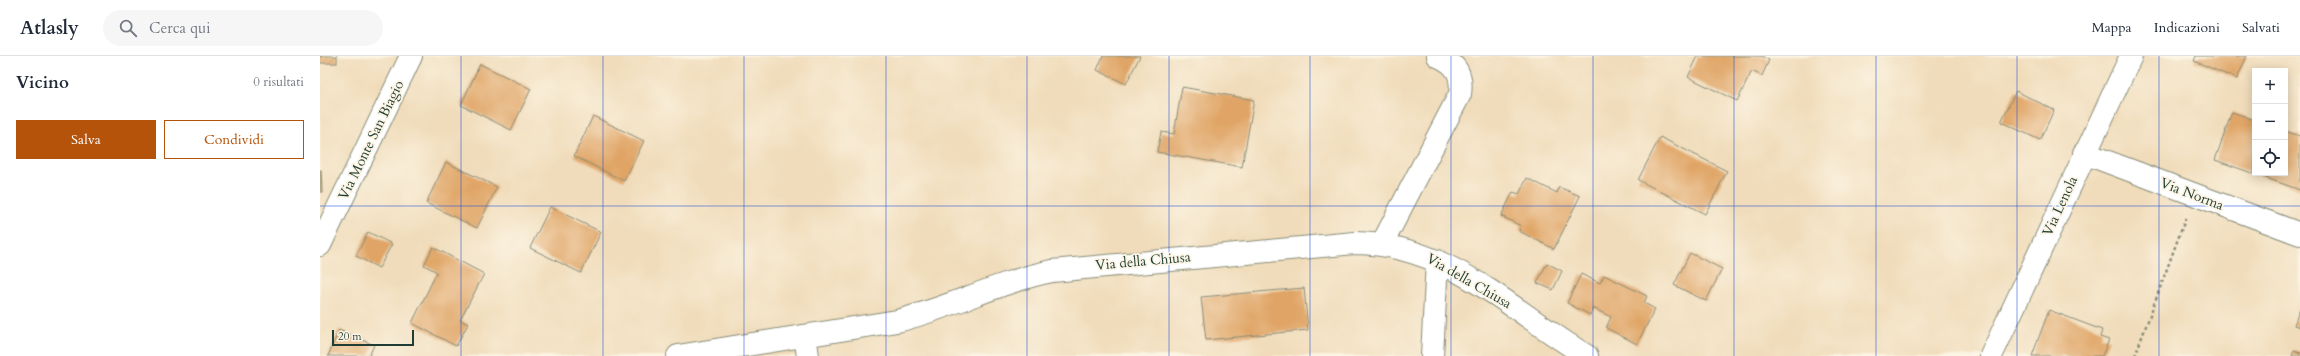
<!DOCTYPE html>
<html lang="it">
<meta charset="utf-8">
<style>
body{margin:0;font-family:Cardo,serif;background:#f6f6f7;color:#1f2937}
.controls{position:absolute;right:12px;top:12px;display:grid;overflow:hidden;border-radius:0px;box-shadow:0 2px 10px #0003}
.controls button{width:36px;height:36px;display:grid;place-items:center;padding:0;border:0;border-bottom:1px solid #e0e1e3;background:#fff;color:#1f2937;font:20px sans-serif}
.scale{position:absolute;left:12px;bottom:10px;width:82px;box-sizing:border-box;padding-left:4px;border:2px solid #1f3d34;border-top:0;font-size:11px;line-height:14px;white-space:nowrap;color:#1f3d34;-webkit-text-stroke:3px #fcf5e5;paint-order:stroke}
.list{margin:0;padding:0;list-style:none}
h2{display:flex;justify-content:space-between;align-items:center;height:52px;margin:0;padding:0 16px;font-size:17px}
h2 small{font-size:13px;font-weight:400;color:#747a83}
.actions{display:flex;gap:8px;padding:12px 16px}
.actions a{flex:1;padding:9px 0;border:1px solid #b45309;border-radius:0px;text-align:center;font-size:14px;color:#b45309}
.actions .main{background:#b45309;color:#fff}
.icon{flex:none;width:22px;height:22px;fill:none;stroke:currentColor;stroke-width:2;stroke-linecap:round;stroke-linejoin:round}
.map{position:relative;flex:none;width:1980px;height:300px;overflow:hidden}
header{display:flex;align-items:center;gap:24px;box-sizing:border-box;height:56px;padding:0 20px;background:#fff;border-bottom:1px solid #e0e1e3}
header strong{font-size:19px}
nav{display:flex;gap:22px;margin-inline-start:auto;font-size:14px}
.search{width:280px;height:36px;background:#f6f6f7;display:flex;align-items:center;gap:10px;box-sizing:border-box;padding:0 14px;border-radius:22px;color:#747a83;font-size:15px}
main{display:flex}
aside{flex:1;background:#fff}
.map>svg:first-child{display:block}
</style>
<header>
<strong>Atlasly</strong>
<div class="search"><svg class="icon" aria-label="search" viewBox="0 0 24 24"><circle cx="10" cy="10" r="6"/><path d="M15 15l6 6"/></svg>Cerca qui</div>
<nav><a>Mappa</a><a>Indicazioni</a><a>Salvati</a></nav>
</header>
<main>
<aside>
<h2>Vicino<small>0 risultati</small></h2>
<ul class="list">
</ul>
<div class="actions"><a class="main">Salva</a><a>Condividi</a></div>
</aside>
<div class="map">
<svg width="1980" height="300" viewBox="0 0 1980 300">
<rect width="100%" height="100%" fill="#fcf5e5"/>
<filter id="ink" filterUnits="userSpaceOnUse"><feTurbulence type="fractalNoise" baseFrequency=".025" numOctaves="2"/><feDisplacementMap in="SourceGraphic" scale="8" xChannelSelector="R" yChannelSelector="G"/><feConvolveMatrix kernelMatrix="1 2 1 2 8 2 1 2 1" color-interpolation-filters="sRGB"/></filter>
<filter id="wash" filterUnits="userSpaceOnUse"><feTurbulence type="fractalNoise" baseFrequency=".012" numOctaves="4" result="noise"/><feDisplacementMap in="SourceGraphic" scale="16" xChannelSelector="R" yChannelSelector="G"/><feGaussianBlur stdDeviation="0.9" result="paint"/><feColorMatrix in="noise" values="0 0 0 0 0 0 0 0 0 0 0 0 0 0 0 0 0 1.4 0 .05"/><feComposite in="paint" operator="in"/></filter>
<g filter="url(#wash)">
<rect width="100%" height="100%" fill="#f0dcba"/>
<g id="blocks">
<g fill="#e0a566">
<rect x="0" y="0" width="17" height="7"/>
<path d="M 783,0 L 820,0 L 806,28 L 777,14 Z"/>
<path d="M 1378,0 L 1441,0 L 1449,4 L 1442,20 L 1432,15 L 1417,45 L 1368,21 Z"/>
<path d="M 1876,0 L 1927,0 L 1917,23 L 1874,5 Z"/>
<path d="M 160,8 L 211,33 L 191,74 L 141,49 Z"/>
<path d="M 862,31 L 934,44 L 922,111 L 837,96 L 841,76 L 854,78 Z"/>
<path d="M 1696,35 L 1734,54 L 1720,84 L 1681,66 Z"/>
<path d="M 1912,56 L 1935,64 L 1935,117 L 1965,117 L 1965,75 L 1980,80 L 1980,134 L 1895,104 Z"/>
<path d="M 273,60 L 324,85 L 304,125 L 254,100 Z"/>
<path d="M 1340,81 L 1407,115 L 1385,158 L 1318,124 Z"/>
<path d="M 126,106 L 177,131 L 157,172 L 106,147 Z"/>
<path d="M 0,114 L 1,114 L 2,136 L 0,136 Z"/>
<path d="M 1207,122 L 1237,137 L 1239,131 L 1260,140 L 1234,193 L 1199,175 L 1201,170 L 1181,160 L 1193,136 L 1199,138 Z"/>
<path d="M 230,151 L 281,176 L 261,217 L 210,192 Z"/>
<path d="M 48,176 L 72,188 L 59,212 L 36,200 Z"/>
<path d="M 113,191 L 164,218 L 140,264 L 148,268 L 136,290 L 92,267 L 117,216 L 104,209 Z"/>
<path d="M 1370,197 L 1402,213 L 1386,245 L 1354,229 Z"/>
<path d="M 1227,207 L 1242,215 L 1233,234 L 1217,227 Z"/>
<path d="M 1261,218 L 1280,227 L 1284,219 L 1327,240 L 1324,247 L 1335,253 L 1317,288 L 1286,272 L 1291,261 L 1273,252 L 1270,259 L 1247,247 Z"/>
<path d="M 984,232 L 988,274 L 886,284 L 881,241 Z"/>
<path d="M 1980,252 L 1980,271 L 1974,269 Z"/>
<path d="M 1729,254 L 1782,274 L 1780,281 L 1789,284 L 1782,300 L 1712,300 Z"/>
<path d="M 19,274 L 54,289 L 49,300 L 8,300 Z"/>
<path d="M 1974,294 L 1980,296 L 1980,300 L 1972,300 Z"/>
</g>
</g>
</g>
<g filter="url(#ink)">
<use href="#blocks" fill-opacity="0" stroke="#888c77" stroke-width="1"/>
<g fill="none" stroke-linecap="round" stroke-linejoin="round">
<defs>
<g id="minor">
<path d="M 1764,97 L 1980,178"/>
<path d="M 1062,188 L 1140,38 C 1143,18 1136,8 1118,0"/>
<path d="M 0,189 L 91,0"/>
<path d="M 485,280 L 488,300"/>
<path d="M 358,300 L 577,265 C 630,252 678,226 732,215 L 1035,187 C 1129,188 1191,255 1267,300"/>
<path d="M 1112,300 L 1117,205"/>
<path d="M 1671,300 L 1811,0"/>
</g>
</defs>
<use href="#minor" stroke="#888c77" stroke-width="24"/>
<path stroke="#888c77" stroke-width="2.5" stroke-dasharray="3 3" stroke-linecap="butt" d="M 1815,300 L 1866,161"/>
<use href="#minor" stroke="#fff" stroke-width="22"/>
</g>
</g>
<path fill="none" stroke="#1d4ed8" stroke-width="1" stroke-opacity="0.55" d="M 141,0 L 141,300M 283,0 L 283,300M 424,0 L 424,300M 566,0 L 566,300M 707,0 L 707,300M 849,0 L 849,300M 990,0 L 990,300M 1131,0 L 1131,300M 1273,0 L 1273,300M 1414,0 L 1414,300M 1556,0 L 1556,300M 1697,0 L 1697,300M 1839,0 L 1839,300M 0,150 L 1980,150"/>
<g text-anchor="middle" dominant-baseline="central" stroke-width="3.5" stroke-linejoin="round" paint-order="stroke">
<g font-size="14" fill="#1f3d34" stroke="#fcf5e5">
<text transform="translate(51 84) rotate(-64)">Via Monte San Biagio</text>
<text transform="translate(1872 138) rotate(21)">Via Norma</text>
<text transform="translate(1740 150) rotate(-65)">Via Lenola</text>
<text transform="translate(823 205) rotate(-5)">Via della Chiusa</text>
<text transform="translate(1149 225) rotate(30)">Via della Chiusa</text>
</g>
</g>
</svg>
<div class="controls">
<button>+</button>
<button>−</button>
<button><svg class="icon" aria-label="locate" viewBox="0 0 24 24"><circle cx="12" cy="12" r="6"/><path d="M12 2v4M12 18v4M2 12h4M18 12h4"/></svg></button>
</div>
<div class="scale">20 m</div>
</div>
</main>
